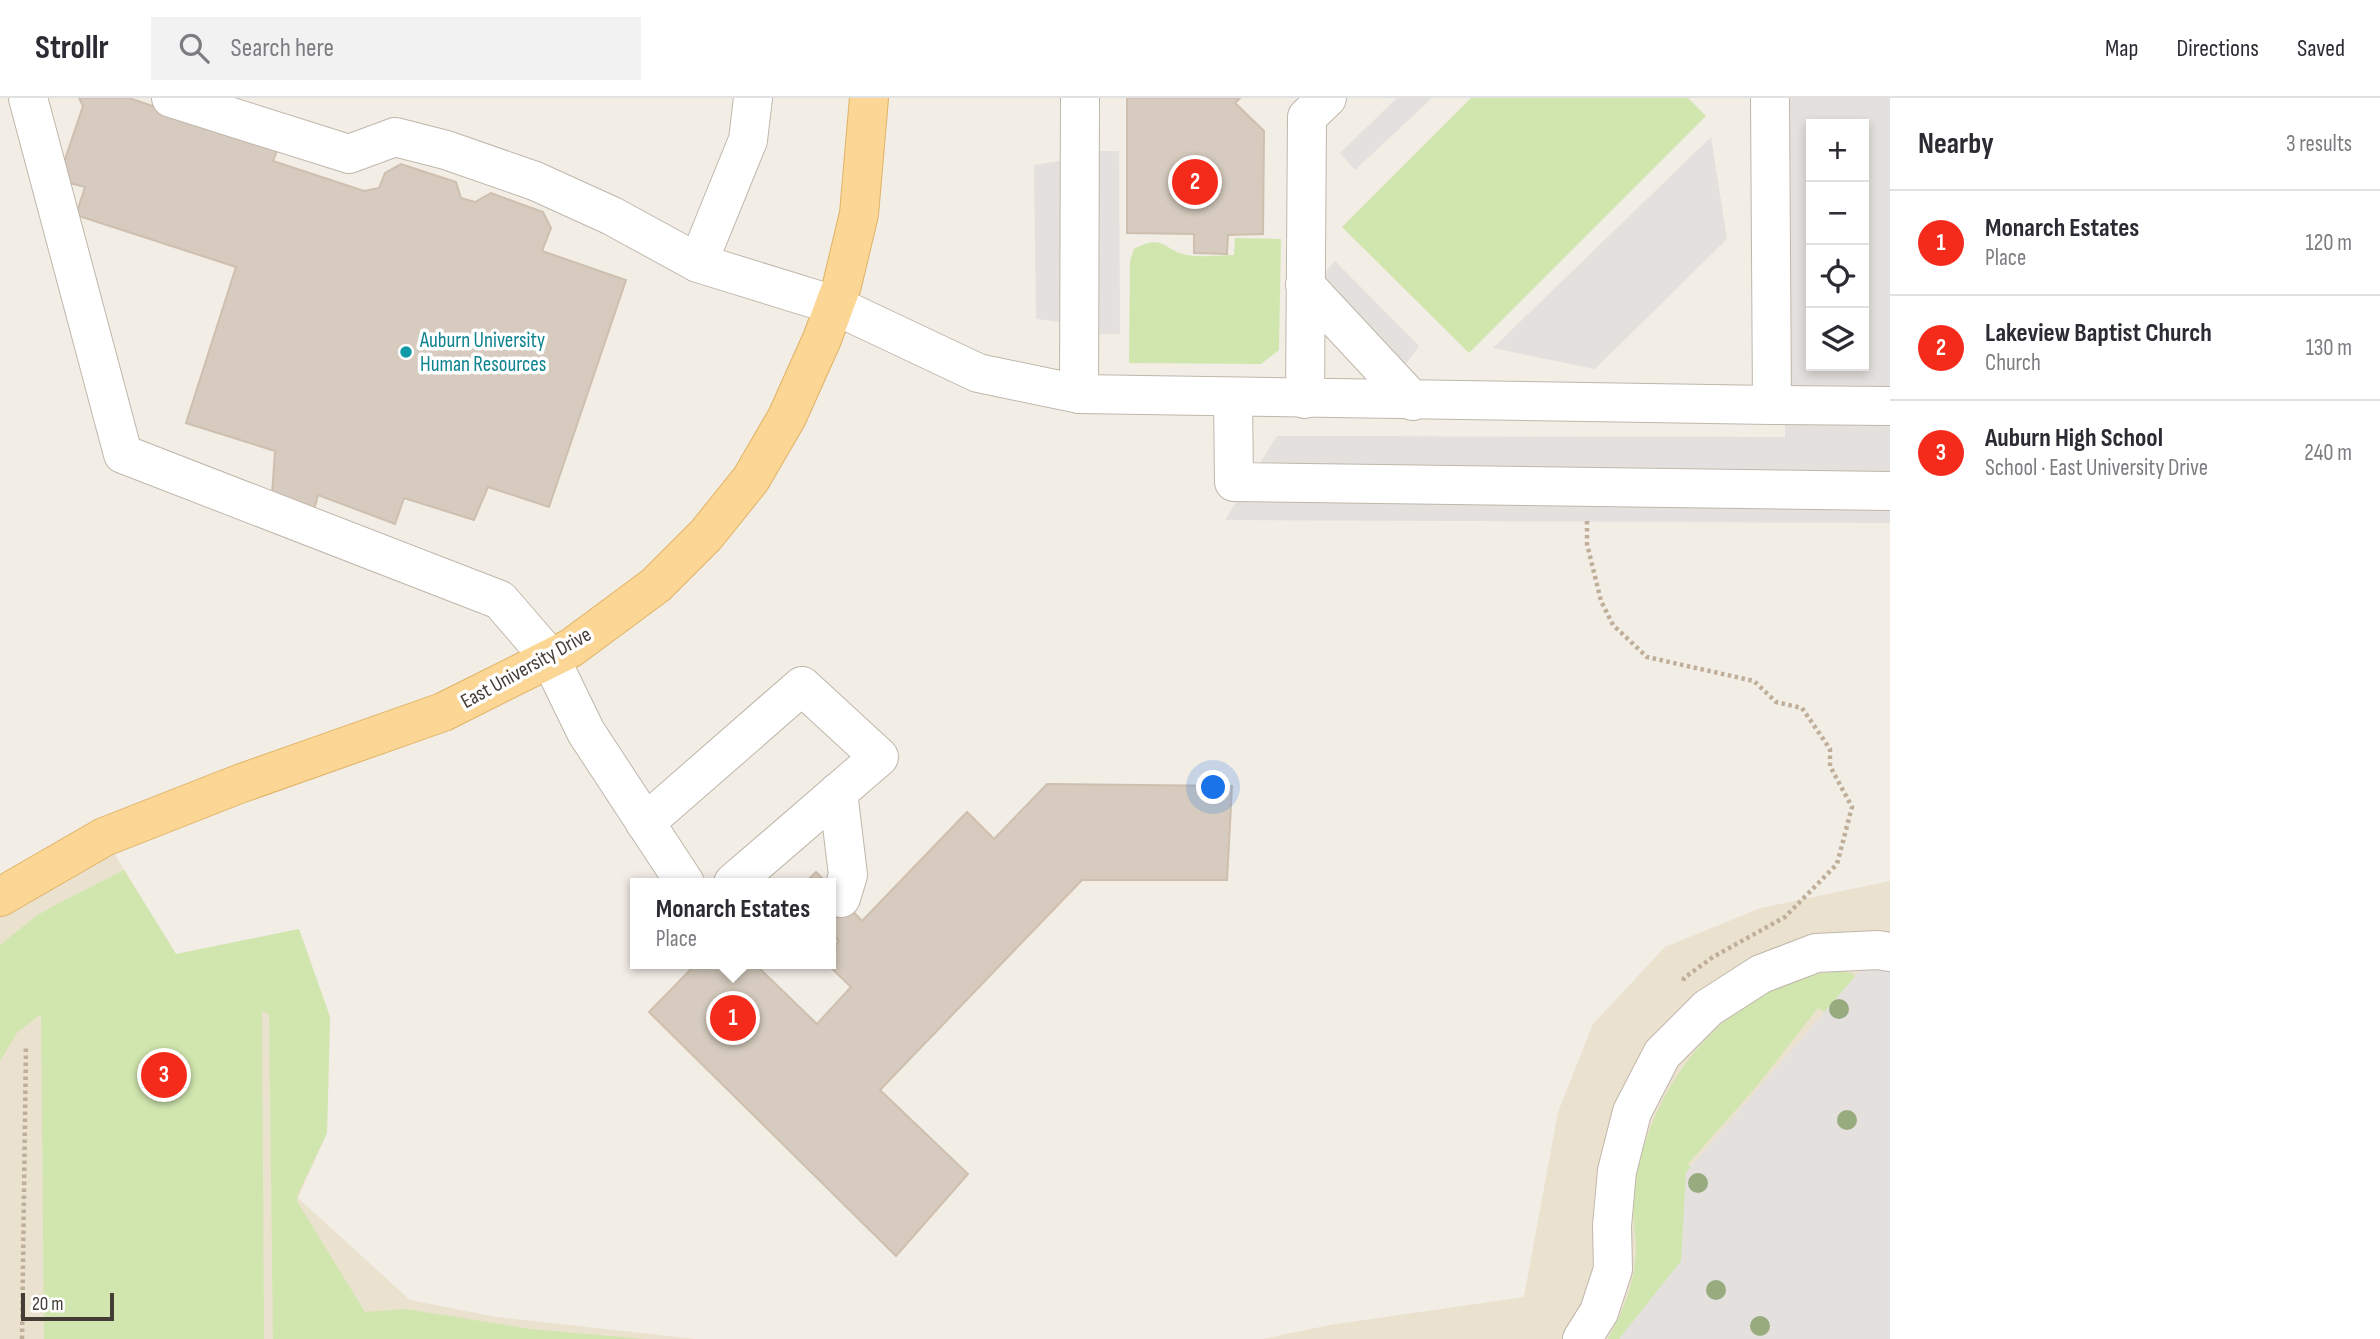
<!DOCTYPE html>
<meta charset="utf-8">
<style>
body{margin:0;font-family:"Sofia Sans Condensed",sans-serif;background:#f2f2f3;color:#2b2b33}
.controls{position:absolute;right:21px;top:21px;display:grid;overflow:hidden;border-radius:0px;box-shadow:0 4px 10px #0003}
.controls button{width:63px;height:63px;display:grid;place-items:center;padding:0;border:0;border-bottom:2px solid #e1e1e2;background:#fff;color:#2b2b33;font:35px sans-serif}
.scale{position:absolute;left:21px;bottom:18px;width:93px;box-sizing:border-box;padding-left:7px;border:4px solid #453d35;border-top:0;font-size:19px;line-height:24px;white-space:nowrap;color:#453d35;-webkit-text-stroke:5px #fff;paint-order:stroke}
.you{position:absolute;left:1214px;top:690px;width:24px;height:24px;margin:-18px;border:5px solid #fff;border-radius:50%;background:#1a73e8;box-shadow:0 0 0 10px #1a73e833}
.badge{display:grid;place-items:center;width:46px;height:46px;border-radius:50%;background:#f42a1a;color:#fff;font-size:23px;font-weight:700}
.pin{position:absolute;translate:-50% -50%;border:4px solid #fff;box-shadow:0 2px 7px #0006}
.popup{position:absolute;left:630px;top:780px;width:206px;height:91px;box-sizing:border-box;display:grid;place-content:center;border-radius:0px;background:#fff;filter:drop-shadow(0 2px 5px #0005);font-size:23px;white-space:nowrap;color:#7c7c81}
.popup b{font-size:26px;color:#2b2b33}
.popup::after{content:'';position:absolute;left:50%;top:100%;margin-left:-14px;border:14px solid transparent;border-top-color:#fff}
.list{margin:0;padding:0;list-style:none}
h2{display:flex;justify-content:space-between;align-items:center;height:91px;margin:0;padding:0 28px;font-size:30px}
h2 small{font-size:23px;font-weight:400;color:#7c7c81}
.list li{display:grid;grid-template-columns:46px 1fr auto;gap:21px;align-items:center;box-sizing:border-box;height:105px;padding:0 28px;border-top:2px solid #e1e1e2}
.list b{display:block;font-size:26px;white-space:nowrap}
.list p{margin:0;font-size:23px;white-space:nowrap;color:#7c7c81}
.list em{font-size:23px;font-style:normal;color:#7c7c81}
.icon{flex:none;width:38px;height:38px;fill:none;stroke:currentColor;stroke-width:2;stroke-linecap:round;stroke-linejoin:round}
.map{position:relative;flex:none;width:1890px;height:1241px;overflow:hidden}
header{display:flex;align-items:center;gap:42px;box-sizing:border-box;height:98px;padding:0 35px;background:#fff;border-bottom:2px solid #e1e1e2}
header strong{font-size:33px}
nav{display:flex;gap:38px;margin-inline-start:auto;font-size:24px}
.search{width:490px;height:63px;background:#f2f2f3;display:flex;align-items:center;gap:18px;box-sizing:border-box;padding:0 24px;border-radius:0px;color:#7c7c81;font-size:26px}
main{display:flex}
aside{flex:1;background:#fff}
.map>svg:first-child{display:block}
</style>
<header>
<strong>Strollr</strong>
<div class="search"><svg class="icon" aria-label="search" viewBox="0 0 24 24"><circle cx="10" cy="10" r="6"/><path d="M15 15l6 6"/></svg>Search here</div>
<nav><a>Map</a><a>Directions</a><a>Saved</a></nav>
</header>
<main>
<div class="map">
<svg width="1890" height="1241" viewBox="0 0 1890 1241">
<rect width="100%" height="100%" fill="#f2ede5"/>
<g fill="#ebe1cf">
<path d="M 104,739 L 176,856 L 299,831 L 330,919 L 327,1035 L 298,1100 L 410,1202 L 496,1219 L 696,1241 L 0,1241 L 0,799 Z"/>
<path d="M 1890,783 L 1890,1241 L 1263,1241 L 1330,1227 L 1524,1199 L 1558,1014 L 1593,926 L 1665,849 L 1761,810 Z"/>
</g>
<g fill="#d1e6af">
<path d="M 1471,0 L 1688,0 L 1706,18 L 1469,255 L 1342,129 Z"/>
<path d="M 1235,140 L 1281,141 L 1279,252 L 1261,266 L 1129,265 L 1130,163 L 1134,151 C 1165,134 1164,154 1188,157 C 1202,160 1219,157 1234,157 Z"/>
<path d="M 124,772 L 176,856 L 299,831 L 330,919 L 327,1035 L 297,1098 L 297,1103 L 365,1214 L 406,1211 L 530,1231 L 644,1241 L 273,1241 L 269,916 L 262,913 L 264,1241 L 44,1241 L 41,916 L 17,935 L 0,963 L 0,847 L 36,818 L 61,804 Z"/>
<path d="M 1840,873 L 1852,875 L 1858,881 L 1835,922 L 1818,910 L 1756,989 L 1688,1066 L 1707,1086 L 1699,1143 L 1649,1241 L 1608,1241 C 1624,1211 1637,1180 1636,1145 C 1635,1131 1632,1117 1633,1103 C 1643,993 1726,883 1840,873 Z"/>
</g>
<g fill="#e3e0dd" fill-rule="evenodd">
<path d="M 1060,0 L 1090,0 L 1091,53 L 1119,53 L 1120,236 L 1095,236 L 1060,224 L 1036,221 L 1034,67 L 1061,63 Z"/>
<path d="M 1397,0 L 1432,0 L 1355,72 L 1340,55 Z"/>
<path d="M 1787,0 L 1890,0 L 1890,425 L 1225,422 L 1277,338 L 1785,339 ZM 1811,26 L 1864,26 L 1864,268 L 1811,268 Z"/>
<path d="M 1711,39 L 1727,141 L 1595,271 L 1493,250 Z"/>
<path d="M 1335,163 L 1419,248 L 1405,267 L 1321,179 Z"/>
<path d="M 1878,852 L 1890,854 L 1890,1241 L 1619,1241 L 1681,1163 L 1686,1074 Z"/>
</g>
<g fill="#d6cbbe" stroke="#cebfaf" stroke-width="2">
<path d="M 79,0 L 129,0 L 278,50 L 273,63 L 364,93 L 379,90 L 385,75 L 401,66 L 456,84 L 461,100 L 475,104 L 491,95 L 543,114 L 551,130 L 542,153 L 626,182 L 549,409 L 488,389 L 474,422 L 404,400 L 395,426 L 318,397 L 314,412 L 272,397 L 275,353 L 186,325 L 236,169 L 76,117 L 85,89 L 58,82 L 83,8 Z"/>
<path d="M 1127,0 L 1240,0 L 1235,5 L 1264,33 L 1263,136 L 1228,137 L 1227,156 L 1194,155 L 1194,136 L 1127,135 Z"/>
<path d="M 1047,686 L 1232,688 L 1227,782 L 1082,782 L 880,992 L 968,1076 L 896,1158 L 649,914 L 696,866 L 755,866 L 817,926 L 851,889 L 827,866 L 831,866 L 831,851 L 839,843 L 831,834 L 831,790 L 862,823 L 967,714 L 994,741 Z"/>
<path d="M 816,774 L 827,785 L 805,785 Z"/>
</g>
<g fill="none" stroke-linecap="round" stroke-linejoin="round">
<defs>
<g id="minor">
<path d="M 28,0 L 123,356 L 500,502 L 550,560 L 586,634 L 685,785"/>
<path d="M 171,0 L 349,56 L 395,39 L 446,52 L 535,83 L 612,118 L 698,165 L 834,207 L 978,275 L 1079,296 L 1772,307 L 1770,0"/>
<path d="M 698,165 L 748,42 L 753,0"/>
<path d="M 1305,187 L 1413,303"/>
<path d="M 1079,296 L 1080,0"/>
<path d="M 1233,300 L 1234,384 L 1890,393"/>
<path d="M 1305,301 L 1307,19 L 1327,0"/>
<path d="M 1772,307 L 1890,308"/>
<path d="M 838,694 L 848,777 L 841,800"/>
<path d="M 645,725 L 802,588 L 879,659 L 733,785"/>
<path d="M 1582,1241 L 1599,1214 L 1613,1171 L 1612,1128 L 1617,1073 L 1632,1014 L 1662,956 L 1708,910 L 1761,876 L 1816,855 L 1878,852 L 1890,854"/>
</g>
<path id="major" d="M 0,799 L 104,739 L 239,686 L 443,614 L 571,550 L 656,487 L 706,437 L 751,381 L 787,319 L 822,241 L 842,187 L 859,116 L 869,0"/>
</defs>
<use href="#minor" stroke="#c0b7ab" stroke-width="40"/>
<use href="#major" stroke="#e0b265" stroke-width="40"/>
<g stroke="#bfaf9a" stroke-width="4.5" stroke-dasharray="3.5 3.5" stroke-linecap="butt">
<path d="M 1587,423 L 1587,446 L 1601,503 L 1613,527 L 1647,559 L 1754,583 L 1776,604 L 1802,610 L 1830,651 L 1830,668 L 1852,709 L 1837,766 L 1785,819 L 1713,859 L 1684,880 L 1683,885"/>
<path d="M 22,1241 L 26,947"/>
</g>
<use href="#minor" stroke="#fff" stroke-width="38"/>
<use href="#major" stroke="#fbd695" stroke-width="38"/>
</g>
<g fill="#97ab7e">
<circle cx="1839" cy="911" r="10"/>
<circle cx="1847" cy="1022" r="10"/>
<circle cx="1698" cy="1085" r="10"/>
<circle cx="1716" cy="1192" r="10"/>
<circle cx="1760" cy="1228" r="10"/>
</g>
<circle fill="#0f9aa8" stroke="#fff" stroke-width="2.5" cx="406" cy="254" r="7"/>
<g text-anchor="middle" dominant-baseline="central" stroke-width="7" stroke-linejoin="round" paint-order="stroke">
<g font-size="21" fill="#0d838f" stroke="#fff" text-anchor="start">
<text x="420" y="242">Auburn University<tspan x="420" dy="24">Human Resources</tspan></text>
</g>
<g font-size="21" fill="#453d35" stroke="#fff">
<text transform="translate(526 570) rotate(-29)">East University Drive</text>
</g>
</g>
</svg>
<div class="controls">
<button>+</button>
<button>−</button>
<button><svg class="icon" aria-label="locate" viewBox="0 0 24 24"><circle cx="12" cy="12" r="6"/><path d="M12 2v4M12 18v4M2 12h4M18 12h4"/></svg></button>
<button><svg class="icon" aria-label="layers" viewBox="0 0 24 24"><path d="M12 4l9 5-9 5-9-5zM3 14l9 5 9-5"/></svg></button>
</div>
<div class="scale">20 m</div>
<div class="you"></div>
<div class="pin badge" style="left:733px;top:920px">1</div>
<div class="popup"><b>Monarch Estates</b>Place</div>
<div class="pin badge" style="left:1195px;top:84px">2</div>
<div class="pin badge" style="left:164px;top:977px">3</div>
</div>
<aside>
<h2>Nearby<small>3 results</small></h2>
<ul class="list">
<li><span class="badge">1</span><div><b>Monarch Estates</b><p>Place</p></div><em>120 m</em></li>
<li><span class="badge">2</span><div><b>Lakeview Baptist Church</b><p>Church</p></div><em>130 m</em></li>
<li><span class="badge">3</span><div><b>Auburn High School</b><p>School · East University Drive</p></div><em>240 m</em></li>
</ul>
</aside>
</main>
